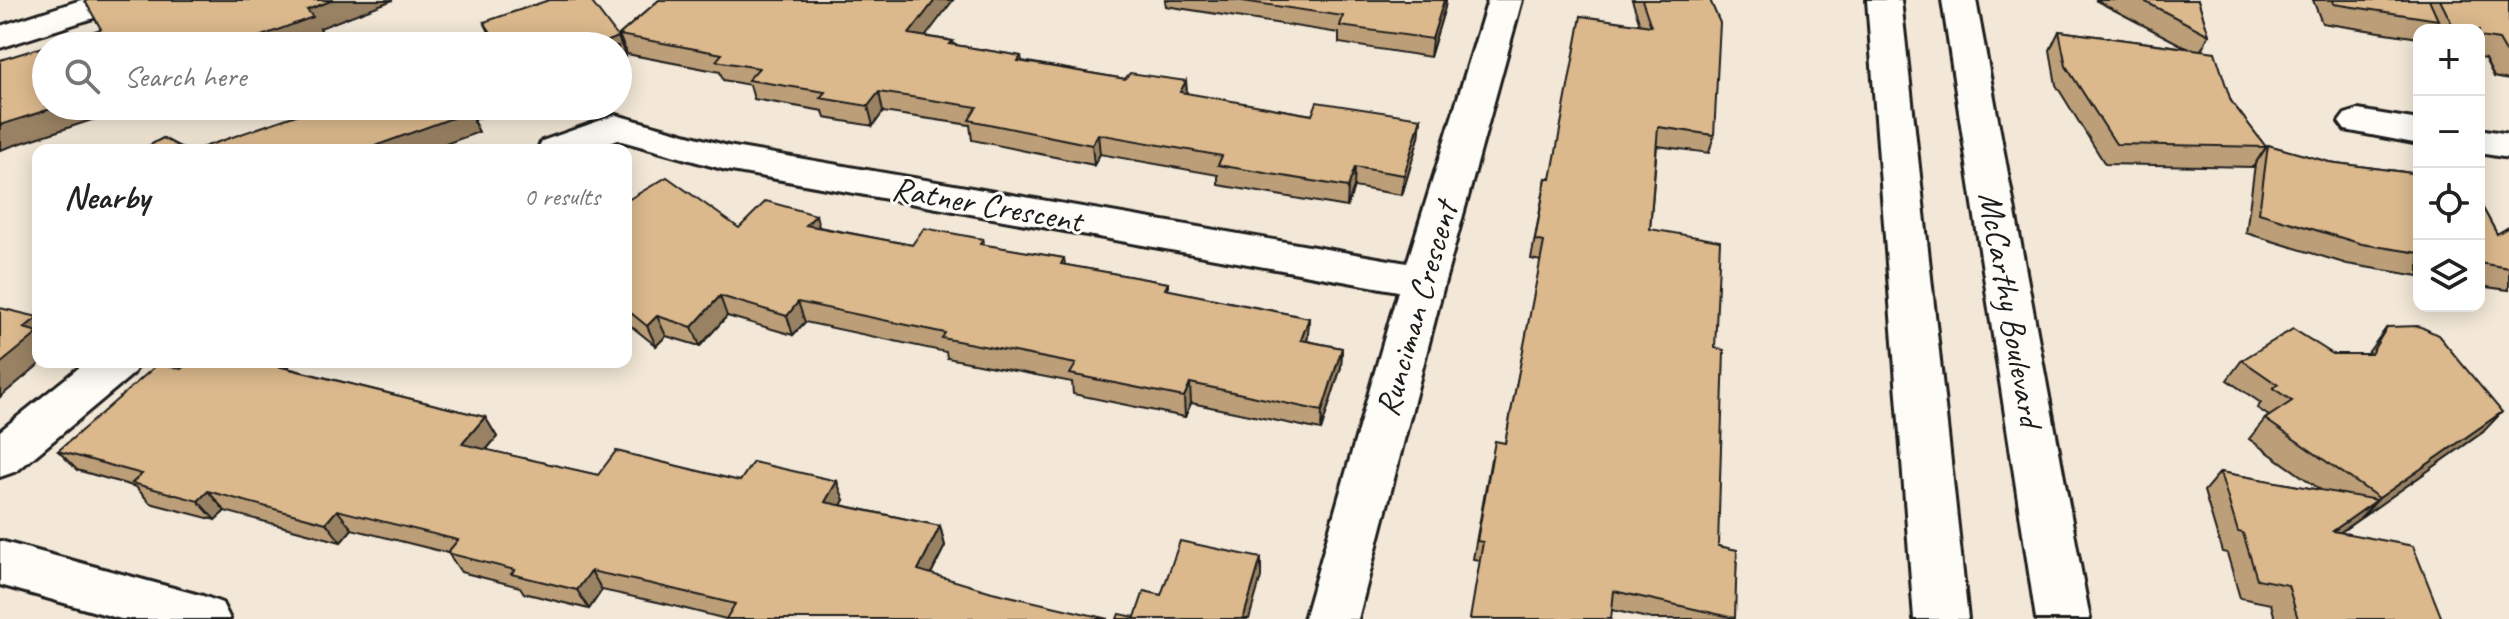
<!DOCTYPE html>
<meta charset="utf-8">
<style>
body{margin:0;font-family:Caveat,sans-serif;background:#f6f6f6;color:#222}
.controls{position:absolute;right:24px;top:24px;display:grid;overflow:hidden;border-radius:16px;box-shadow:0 4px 20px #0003}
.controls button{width:72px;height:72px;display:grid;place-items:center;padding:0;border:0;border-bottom:2px solid #e0e0e0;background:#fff;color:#222;font:40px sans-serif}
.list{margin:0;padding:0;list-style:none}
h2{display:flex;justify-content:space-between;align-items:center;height:104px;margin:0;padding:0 32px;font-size:34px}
h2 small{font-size:26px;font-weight:400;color:#767676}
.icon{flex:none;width:44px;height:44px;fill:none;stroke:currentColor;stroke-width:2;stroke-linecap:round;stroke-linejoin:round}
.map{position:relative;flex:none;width:2509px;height:619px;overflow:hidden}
.search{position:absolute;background:#fff;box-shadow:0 4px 20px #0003;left:32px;top:32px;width:600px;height:88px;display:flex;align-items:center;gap:20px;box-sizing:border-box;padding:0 28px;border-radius:44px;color:#767676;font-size:30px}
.panel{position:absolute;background:#fff;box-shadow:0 4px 20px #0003;left:32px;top:144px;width:600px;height:224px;border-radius:16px}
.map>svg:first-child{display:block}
</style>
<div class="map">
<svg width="2509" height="619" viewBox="0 0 2509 619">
<rect width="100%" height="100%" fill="#f3e8d7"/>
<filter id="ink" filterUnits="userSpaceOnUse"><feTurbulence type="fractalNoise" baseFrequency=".0125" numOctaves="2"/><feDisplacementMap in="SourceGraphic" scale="16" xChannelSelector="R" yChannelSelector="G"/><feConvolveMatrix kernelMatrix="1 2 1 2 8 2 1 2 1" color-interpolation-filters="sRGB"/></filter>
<g filter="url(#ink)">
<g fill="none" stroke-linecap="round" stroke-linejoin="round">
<defs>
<g id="minor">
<path d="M 1488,0 L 1522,0 L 1445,281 L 1358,619 L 1304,619 L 1398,291 L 726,170 L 618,140 L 592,150 L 537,150 L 542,141 L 616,115 L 728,146 L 1407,263 Z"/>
<path d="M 2358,110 L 2419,120 L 2419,144 L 2345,130 L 2339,122 L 2345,114 Z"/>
<path d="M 2479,129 L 2509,134 L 2509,158 L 2479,153 Z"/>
<path d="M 86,362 L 140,362 L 133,374 L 17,471 L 0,477 L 0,431 Z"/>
<path d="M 0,541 L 203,596 L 222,603 L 230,619 L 121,619 L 0,585 Z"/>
</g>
<path id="tertiary" d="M 81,0 L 133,0 L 128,7 L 0,48 L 0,26 Z"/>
<g id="secondary">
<path d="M 1867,0 L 1901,0 L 1968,619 L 1914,619 Z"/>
<path d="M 1942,0 L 1976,0 L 2090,619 L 2036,619 Z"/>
</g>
</defs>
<use href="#minor" stroke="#1c1c1c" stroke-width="6"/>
<use href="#tertiary" stroke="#1c1c1c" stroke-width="6"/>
<use href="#secondary" stroke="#1c1c1c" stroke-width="6"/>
<use href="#minor" fill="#fdfcf7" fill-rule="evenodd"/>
<use href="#tertiary" fill="#fdfcf7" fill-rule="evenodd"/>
<use href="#secondary" fill="#fdfcf7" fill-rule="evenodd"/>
</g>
<g fill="#bc9f79" stroke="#1c1c1c" stroke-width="2">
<path d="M 659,0 L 953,0 L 925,36 L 953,41 L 954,45 L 1021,56 L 1022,61 L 1125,79 L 1186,81 L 1187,94 L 1312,115 L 1421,118 L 1419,137 L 1402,195 L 1354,187 L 1347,207 L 1218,185 L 1218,175 L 1100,154 L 1094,165 L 972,140 L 970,125 L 883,112 L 873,126 L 825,118 L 823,111 L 754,99 L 750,85 L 723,80 L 720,72 L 627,54 L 619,35 Z"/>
<path d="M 1165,0 L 1446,0 L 1445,7 L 1430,57 L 1339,43 L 1339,33 L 1166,6 Z"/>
<path d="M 1632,0 L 1710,0 L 1714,135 L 1709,153 L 1657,146 L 1650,229 L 1715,348 L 1718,546 L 1737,550 L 1734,619 L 1652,619 L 1612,610 L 1480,560 L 1473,559 L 1491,459 L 1505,443 L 1541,261 L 1531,259 L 1546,178 L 1551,179 L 1640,24 Z"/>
<path d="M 2095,0 L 2198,0 L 2209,35 L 2201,50 L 2231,101 L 2266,147 L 2253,167 L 2105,164 L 2056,85 L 2050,50 L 2059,31 L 2187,48 Z"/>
<path d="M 2313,0 L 2509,0 L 2509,80 L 2494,77 L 2485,59 L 2479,58 L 2479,30 L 2432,30 L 2432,29 L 2431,30 L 2419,30 L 2419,38 L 2322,23 Z"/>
<path d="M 484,22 L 618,37 L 626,57 L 618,46 L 496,46 Z"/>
<path d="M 2268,145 L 2329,162 L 2419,174 L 2419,276 L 2347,264 L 2246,233 L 2255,164 Z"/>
<path d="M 626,201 L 739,228 L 819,227 L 912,245 L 983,239 L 984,245 L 1064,258 L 1065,265 L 1168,283 L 1168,290 L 1309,318 L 1307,341 L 1342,348 L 1341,367 L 1321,430 L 1191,403 L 1185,417 L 1073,394 L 1072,382 L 947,358 L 946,352 L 805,322 L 793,335 L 727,316 L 700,346 L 666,336 L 656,346 L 626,322 Z"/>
<path d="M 2479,201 L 2497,234 L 2509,227 L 2509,290 L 2479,286 Z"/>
<path d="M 2387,327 L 2483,432 L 2341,532 L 2442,619 L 2275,619 L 2271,604 L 2240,598 L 2227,553 L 2222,552 L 2204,491 L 2220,472 L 2321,490 L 2249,439 L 2265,419 L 2269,416 L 2257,408 L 2261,403 L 2227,380 L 2242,360 L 2333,354 L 2367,354 Z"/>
<path d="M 189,362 L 293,362 L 287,368 L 485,417 L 497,437 L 486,450 L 598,475 L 740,481 L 844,500 L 841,505 L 940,526 L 945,546 L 931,574 L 726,619 L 662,603 L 602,590 L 589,609 L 524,593 L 520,587 L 461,572 L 448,553 L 352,529 L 341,542 L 225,511 L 215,520 L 150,503 L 136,487 L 77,470 L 58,451 L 181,369 Z"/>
</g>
<g fill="#998263" stroke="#1c1c1c" stroke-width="2">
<path d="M 333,0 L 393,0 L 320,28 L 324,36 L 296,46 L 234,46 L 307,10 Z"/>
<path d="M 935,0 L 953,0 L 913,53 L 909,34 Z"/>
<path d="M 1444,0 L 1446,0 L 1445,7 L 1430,57 L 1432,39 Z"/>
<path d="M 618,37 L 626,57 L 618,59 L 618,46 L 594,46 Z"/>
<path d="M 1186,81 L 1187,101 L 1180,92 Z"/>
<path d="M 879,92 L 883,112 L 873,126 L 868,106 Z"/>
<path d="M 60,106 L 115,106 L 97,112 L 101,117 L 0,150 L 0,125 Z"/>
<path d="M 464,106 L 513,106 L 473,120 L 479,132 L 429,150 L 364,150 Z"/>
<path d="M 1421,118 L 1419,137 L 1402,195 L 1404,175 Z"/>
<path d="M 1098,134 L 1100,154 L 1094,165 L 1092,145 Z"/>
<path d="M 1355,167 L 1354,187 L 1347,207 L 1348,187 Z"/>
<path d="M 816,215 L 821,234 L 806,225 Z"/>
<path d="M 720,296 L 727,316 L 700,346 L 692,327 Z"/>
<path d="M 798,302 L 805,322 L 793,335 L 787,316 Z"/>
<path d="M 657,316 L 666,336 L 656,346 L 647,326 Z"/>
<path d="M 38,317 L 38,362 L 42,362 L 0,397 L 0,364 L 24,328 Z"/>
<path d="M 1309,318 L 1308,337 L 1301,359 L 1301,340 Z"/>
<path d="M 1342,348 L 1341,367 L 1321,430 L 1322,411 Z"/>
<path d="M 259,362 L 293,362 L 273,381 Z"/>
<path d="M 1190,383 L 1191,403 L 1185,417 L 1184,397 Z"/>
<path d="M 2502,412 L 2483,432 L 2361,518 L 2379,498 Z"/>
<path d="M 485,417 L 497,437 L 474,464 L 462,444 Z"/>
<path d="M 837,481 L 844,500 L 832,521 L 825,502 Z"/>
<path d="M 208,491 L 225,511 L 215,520 L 198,501 Z"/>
<path d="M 2377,500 L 2359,519 L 2315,550 L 2333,531 Z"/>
<path d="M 337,510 L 352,529 L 341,542 L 326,523 Z"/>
<path d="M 940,526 L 945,546 L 923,589 L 918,570 Z"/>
<path d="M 1261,558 L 1261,577 L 1249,619 L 1243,619 Z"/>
<path d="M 591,571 L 602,590 L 589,609 L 577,590 Z"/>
</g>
<g fill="#dbb98d" stroke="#1c1c1c" stroke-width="2">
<path d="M 88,0 L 333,0 L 307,10 L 313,17 L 234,46 L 46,46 L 46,106 L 60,106 L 0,125 L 0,60 L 101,29 L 85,1 Z"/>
<path d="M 549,0 L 590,0 L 618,37 L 594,46 L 500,46 L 484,22 Z"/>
<path d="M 659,0 L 935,0 L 909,34 L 953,41 L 950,44 L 1021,56 L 1018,61 L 1125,79 L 1130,73 L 1186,81 L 1180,92 L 1312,115 L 1317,102 L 1421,118 L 1404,175 L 1355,167 L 1348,187 L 1218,165 L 1222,156 L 1098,134 L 1092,145 L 969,120 L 977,107 L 879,92 L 868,106 L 820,98 L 825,92 L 748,80 L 759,68 L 716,61 L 722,54 L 619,35 Z"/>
<path d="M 1236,0 L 1444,0 L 1432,39 L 1340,26 L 1343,16 Z"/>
<path d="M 1642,0 L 1710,0 L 1720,23 L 1714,135 L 1658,127 L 1650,229 L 1720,241 L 1715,348 L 1724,350 L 1718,546 L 1737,550 L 1735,618 L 1614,591 L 1611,619 L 1470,619 L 1483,542 L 1477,541 L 1495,441 L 1505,443 L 1544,242 L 1535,240 L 1546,178 L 1551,179 L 1581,16 L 1651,26 Z"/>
<path d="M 2142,0 L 2198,0 L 2209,35 Z"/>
<path d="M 2333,0 L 2429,0 L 2438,20 L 2334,4 Z"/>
<path d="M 2440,0 L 2509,0 L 2509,57 L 2499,40 L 2479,37 L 2479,30 L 2455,30 Z"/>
<path d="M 2059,31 L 2215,52 L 2231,101 L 2266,147 L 2116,144 L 2066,66 Z"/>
<path d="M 322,106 L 465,106 L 469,112 L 364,150 L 195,150 Z"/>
<path d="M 163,138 L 186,150 L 141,150 Z"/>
<path d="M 2268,145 L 2329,162 L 2419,174 L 2419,253 L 2362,244 L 2259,213 Z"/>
<path d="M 667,177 L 739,228 L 766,201 L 816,215 L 806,225 L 912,245 L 924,228 L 983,239 L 980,244 L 1064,258 L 1061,264 L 1168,283 L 1165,289 L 1309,318 L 1301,340 L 1342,348 L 1322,411 L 1190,383 L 1184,397 L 1070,374 L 1076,364 L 942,338 L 945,333 L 798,302 L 787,316 L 720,296 L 692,327 L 657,316 L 647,326 L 626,309 L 626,201 Z"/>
<path d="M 2479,201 L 2497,234 L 2509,227 L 2509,268 L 2479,263 Z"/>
<path d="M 0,308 L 38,317 L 24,328 L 38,332 L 38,333 L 0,364 Z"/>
<path d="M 2419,326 L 2438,335 L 2502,412 L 2379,498 L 2265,419 L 2292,401 L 2273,388 L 2278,385 L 2242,360 L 2293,329 L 2333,354 L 2371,354 L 2387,327 Z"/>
<path d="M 189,362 L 261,362 L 485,417 L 462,444 L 598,475 L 616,451 L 740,481 L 753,462 L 837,481 L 825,502 L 940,526 L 918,570 L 992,592 L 1108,619 L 726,619 L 735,604 L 652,584 L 591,571 L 577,590 L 511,574 L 515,570 L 447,553 L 458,540 L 337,510 L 326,523 L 208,491 L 198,501 L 132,483 L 142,474 L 58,451 L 158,364 L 181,369 Z"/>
<path d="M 2220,472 L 2377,500 L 2333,531 L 2413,546 L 2442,619 L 2298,619 L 2288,585 L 2257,579 L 2243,533 L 2238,532 Z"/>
<path d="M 1180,541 L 1261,558 L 1243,619 L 1117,619 L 1119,614 L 1135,617 L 1144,591 L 1161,595 Z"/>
</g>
</g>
<g text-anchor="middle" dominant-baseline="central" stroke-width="6" stroke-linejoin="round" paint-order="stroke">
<g font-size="34" fill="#1c1c1c" stroke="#fdfcf7">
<text transform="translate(987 204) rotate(10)">Ratner Crescent</text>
<text transform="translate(1416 309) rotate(-74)">Runciman Crescent</text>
<text transform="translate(2011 309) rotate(80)">McCarthy Boulevard</text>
</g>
</g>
</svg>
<div class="controls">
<button>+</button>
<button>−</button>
<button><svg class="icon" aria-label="locate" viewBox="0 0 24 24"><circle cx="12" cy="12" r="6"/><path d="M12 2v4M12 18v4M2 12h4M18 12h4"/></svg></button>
<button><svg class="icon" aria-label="layers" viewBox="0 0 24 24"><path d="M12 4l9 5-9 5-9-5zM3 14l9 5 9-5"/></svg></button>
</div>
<div class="search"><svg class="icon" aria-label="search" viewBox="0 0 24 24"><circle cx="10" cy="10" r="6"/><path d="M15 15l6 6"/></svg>Search here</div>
<section class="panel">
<h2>Nearby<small>0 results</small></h2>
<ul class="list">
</ul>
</section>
</div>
